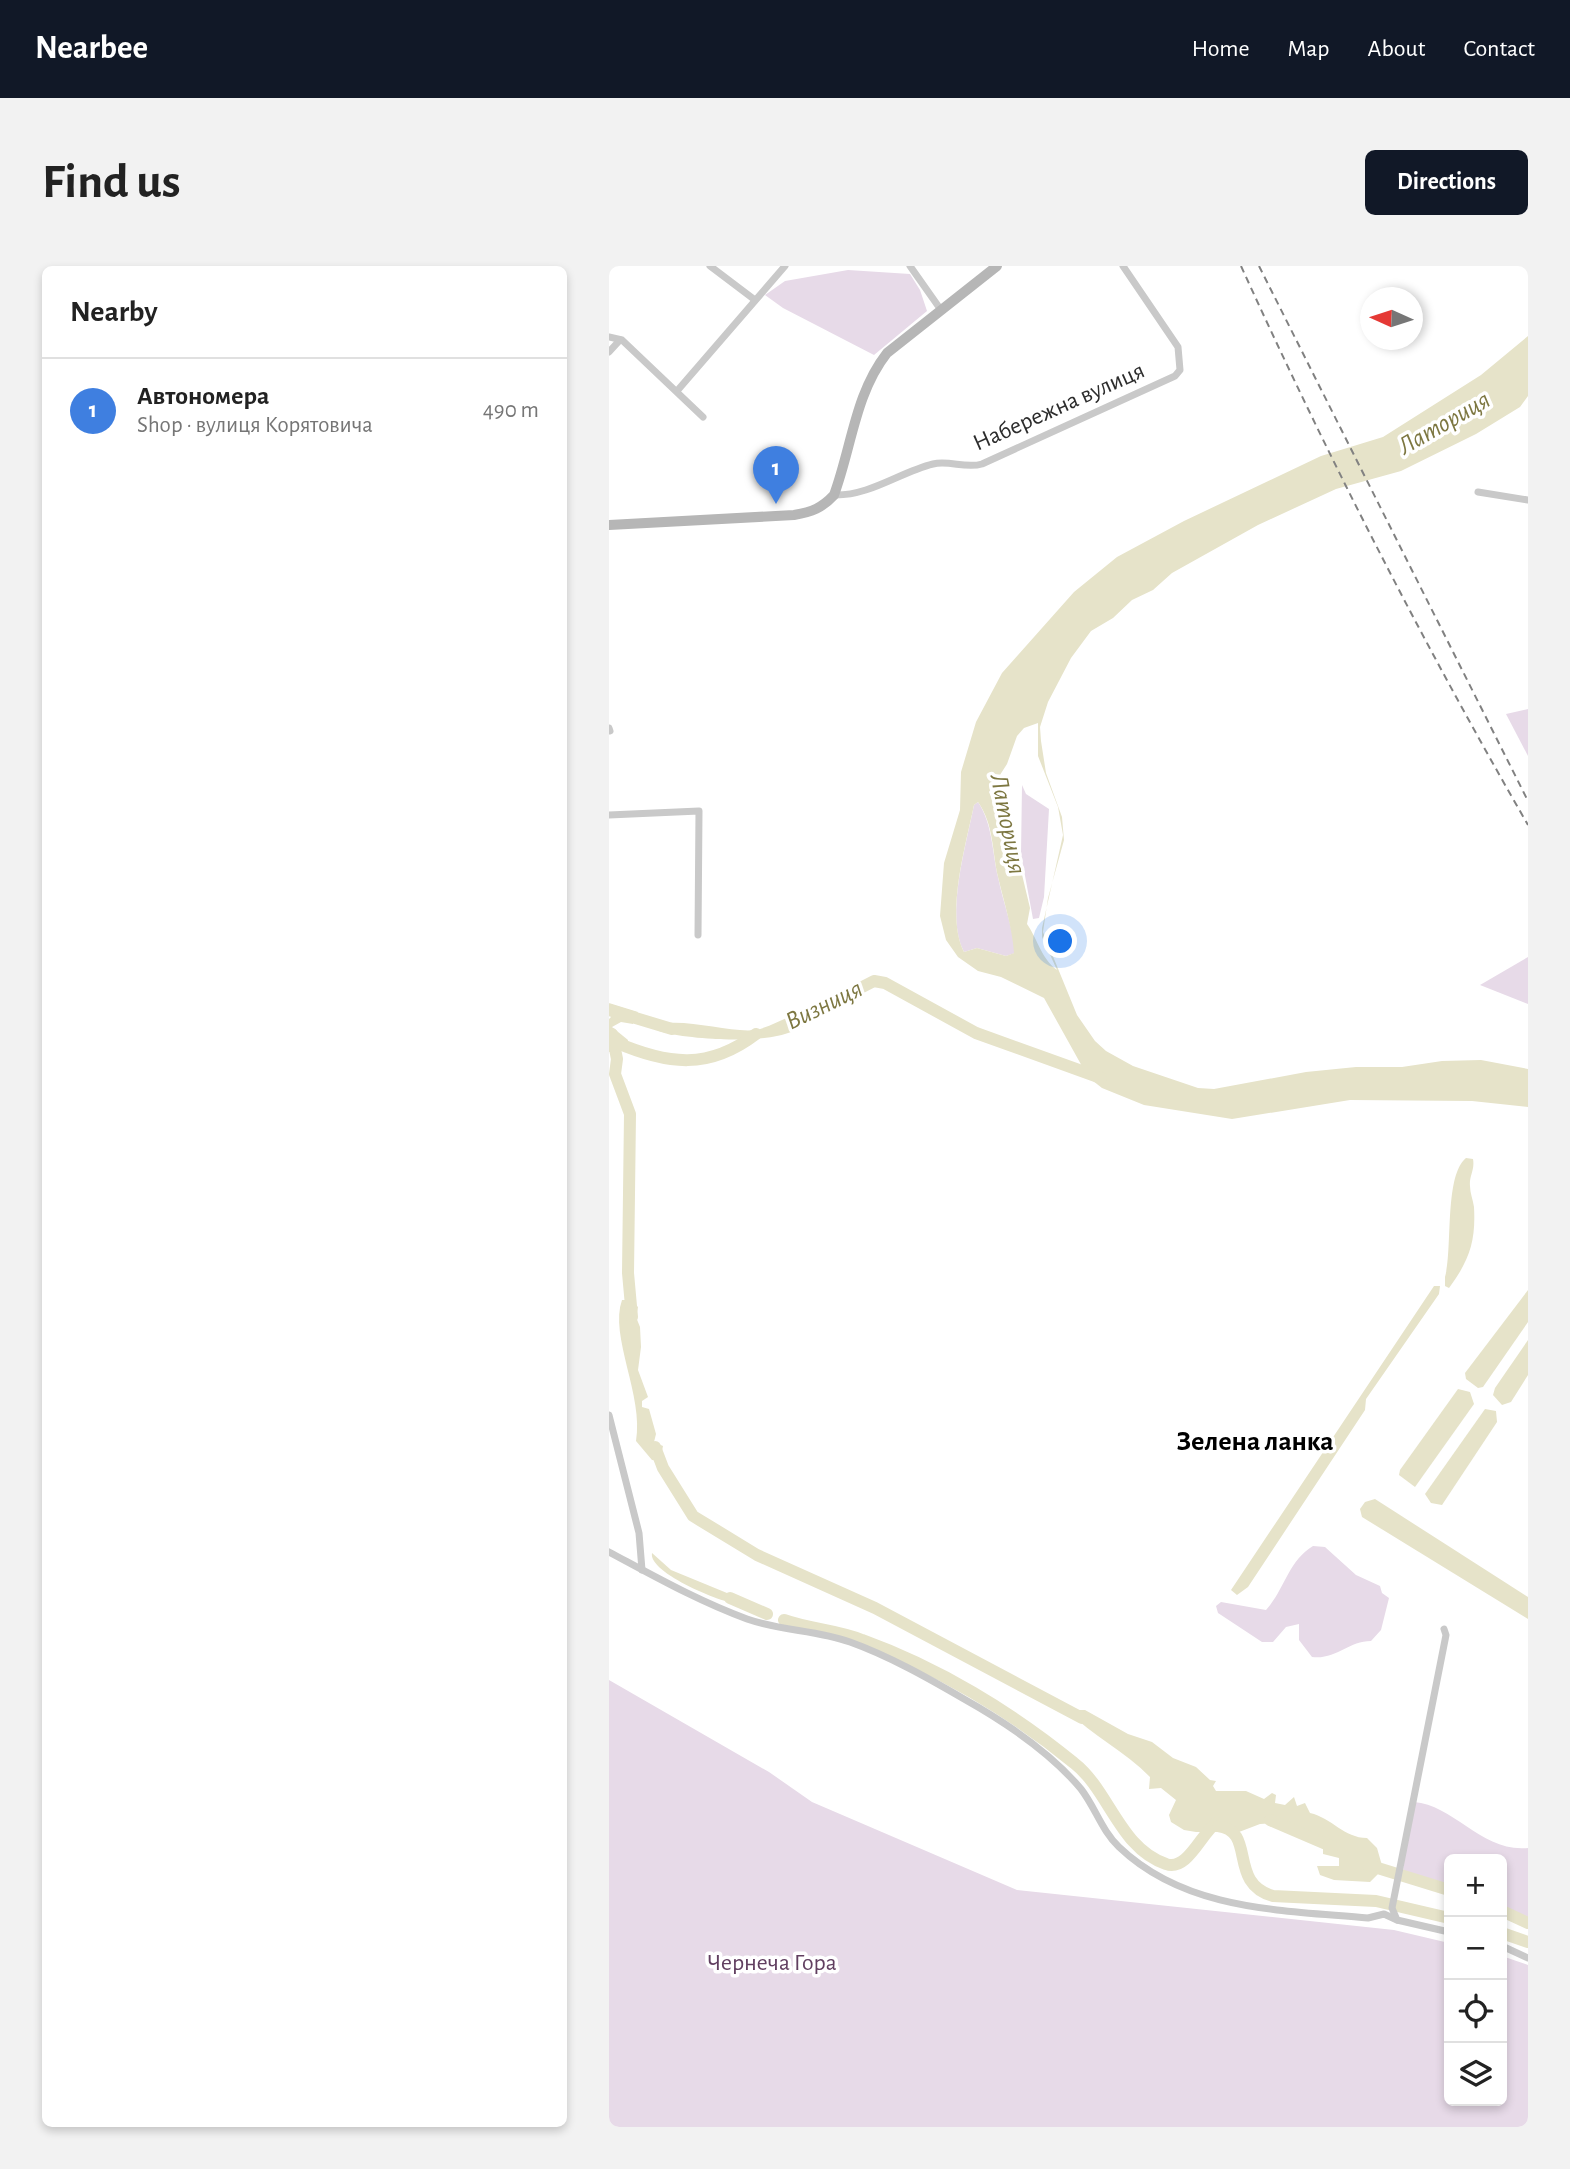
<!DOCTYPE html>
<meta charset="utf-8">
<style>
body{margin:0;font-family:"Alegreya Sans",sans-serif;background:#f2f2f2;color:#222}
.controls{position:absolute;right:21px;bottom:21px;display:grid;overflow:hidden;border-radius:10px;box-shadow:0 4px 10px #0003}
.controls button{width:63px;height:63px;display:grid;place-items:center;padding:0;border:0;border-bottom:2px solid #e0e0e0;background:#fff;color:#222;font:35px sans-serif}
.compass{position:absolute;left:751px;top:21px;width:63px;height:63px;border-radius:50%;background:#fff;box-shadow:0 4px 10px #0003;rotate:273deg}
.you{position:absolute;left:452px;top:676px;width:24px;height:24px;margin:-18px;border:5px solid #fff;border-radius:50%;background:#1a73e8;box-shadow:0 0 0 10px #1a73e833}
.badge{display:grid;place-items:center;width:46px;height:46px;border-radius:50%;background:#111827;color:#fff;font-size:23px;font-weight:700}
.pin{position:absolute;translate:-50% -58px;filter:drop-shadow(0 2px 4px #0008)}
.pin::after{content:'';position:absolute;top:37px;width:24px;height:21px;background:inherit;clip-path:polygon(0 0,100% 0,50% 100%)}
.list{margin:0;padding:0;list-style:none}
h2{display:flex;justify-content:space-between;align-items:center;height:91px;margin:0;padding:0 28px;font-size:30px}
h2 small{font-size:23px;font-weight:400;color:#767676}
.list li{display:grid;grid-template-columns:46px 1fr auto;gap:21px;align-items:center;box-sizing:border-box;height:105px;padding:0 28px;border-top:2px solid #e0e0e0}
.list b{display:block;font-size:26px;white-space:nowrap}
.list p{margin:0;font-size:23px;white-space:nowrap;color:#767676}
.list em{font-size:23px;font-style:normal;color:#767676}
.icon{flex:none;width:38px;height:38px;fill:none;stroke:currentColor;stroke-width:2;stroke-linecap:round;stroke-linejoin:round}
.map{position:relative;flex:none;width:919px;height:1861px;overflow:hidden;border-radius:10px}
header{display:flex;align-items:center;gap:42px;box-sizing:border-box;height:98px;padding:0 35px;background:#111827;color:#fff}
header strong{font-size:33px}
nav{display:flex;gap:38px;margin-inline-start:auto;font-size:24px}
.intro{display:flex;align-items:center;justify-content:space-between;box-sizing:border-box;height:168px;padding:0 42px}
h1{margin:0;font-size:49px}
.button{padding:18px 32px;border-radius:10px;background:#111827;color:#fff;font-size:24px;font-weight:700}
main{display:flex;gap:42px;padding:0 42px}
aside{flex:1;background:#fff;border-radius:10px;box-shadow:0 4px 10px #0003}
.map>svg:first-child{display:block}
</style>
<header>
<strong>Nearbee</strong>
<nav><a>Home</a><a>Map</a><a>About</a><a>Contact</a></nav>
</header>
<div class="intro"><h1>Find us</h1><a class="button">Directions</a></div>
<main>
<aside>
<h2>Nearby<small></small></h2>
<ul class="list">
<li><span class="badge" style="background:#3f7fe0">1</span><div><b>Автономера</b><p>Shop · вулиця Корятовича</p></div><em>490 m</em></li>
</ul>
</aside>
<div class="map">
<svg width="919" height="1861" viewBox="0 0 919 1861">
<rect width="100%" height="100%" fill="#fff"/>
<g fill="#e7dae8">
<path d="M 239,4 L 301,8 L 311,24 L 318,45 L 265,89 L 174,42 L 156,29 L 176,15 Z"/>
<path d="M 919,443 L 919,490 L 897,448 Z"/>
<path d="M 413,519 L 417,528 L 440,543 L 435,631 L 430,652 L 424,653 L 412,588 Z"/>
<path d="M 369,536 C 384,559 383,585 389,611 C 394,637 404,660 406,687 L 397,690 L 368,682 L 355,686 C 336,649 357,580 365,539 Z"/>
<path d="M 919,691 L 919,738 L 871,719 Z"/>
<path d="M 704,1280 L 716,1281 L 747,1309 L 771,1320 L 773,1327 L 780,1332 L 772,1364 L 762,1375 C 739,1375 727,1394 703,1391 L 690,1374 L 690,1358 L 677,1361 L 664,1376 L 653,1376 L 609,1347 L 607,1340 L 612,1336 L 657,1344 C 676,1323 679,1295 704,1280 Z"/>
<path d="M 0,1414 L 160,1506 L 203,1536 L 408,1624 L 785,1664 L 840,1677 L 840,1835 L 893,1835 L 893,1690 L 919,1699 L 919,1861 L 0,1861 Z"/>
<path d="M 805,1536 C 845,1539 874,1587 919,1582 L 919,1657 L 893,1645 L 893,1593 L 840,1593 L 840,1624 L 794,1610 L 795,1582 Z"/>
</g>
<g fill="#e6e3c9" fill-rule="evenodd">
<path d="M 919,70 L 919,130 L 911,141 L 867,168 L 792,205 L 727,223 L 649,259 L 563,307 L 544,324 L 523,334 L 504,352 L 482,365 L 462,392 L 439,436 L 431,461 L 432,475 L 437,507 L 453,551 L 455,574 L 439,632 L 434,666 L 468,749 L 486,775 L 497,785 L 524,800 L 589,822 L 605,823 L 697,806 L 747,801 L 793,801 L 833,795 L 872,794 L 919,803 L 919,841 L 863,835 L 741,834 L 623,853 L 535,839 L 493,822 L 479,811 L 435,732 L 392,711 L 369,705 L 349,691 L 337,674 L 331,650 L 335,597 L 351,544 L 352,506 L 367,456 L 393,407 L 465,326 L 508,291 L 575,255 L 712,190 L 774,171 L 872,109 ZM 429,457 L 429,490 L 449,541 L 454,569 L 433,662 L 433,671 L 448,704 C 432,692 429,674 418,658 L 421,642 L 410,596 L 380,526 L 398,498 L 408,470 L 415,462 ZM 369,536 C 385,559 383,585 389,611 C 395,637 403,660 405,687 L 397,690 L 368,682 L 355,686 C 336,649 357,579 365,539 Z"/>
<path d="M 229,728 L 246,728 C 224,739 205,756 182,766 C 153,778 80,774 50,765 L 47,759 C 74,751 121,767 146,764 C 165,761 187,743 203,746 Z"/>
<path d="M 0,737 L 29,746 L 24,758 L 12,756 L 3,761 L 19,774 L 18,784 L 0,786 L 0,753 L 3,750 Z"/>
<path d="M 857,892 L 864,893 C 866,904 860,910 861,920 C 861,927 864,934 865,941 C 867,976 860,995 840,1022 L 836,1020 L 836,1011 C 844,982 835,910 857,892 Z"/>
<path d="M 825,1020 L 831,1020 L 830,1028 L 757,1133 L 756,1144 L 639,1321 L 628,1329 L 622,1324 Z"/>
<path d="M 919,1024 L 919,1056 L 874,1121 L 869,1122 L 857,1113 L 856,1107 Z"/>
<path d="M 13,1034 L 22,1034 L 29,1041 L 27,1051 L 31,1061 L 32,1081 L 29,1104 L 39,1131 L 33,1135 L 33,1141 L 40,1143 L 47,1168 L 45,1176 L 54,1180 L 51,1195 L 43,1194 L 27,1175 C 35,1130 0,1070 13,1034 Z"/>
<path d="M 919,1074 L 919,1109 L 902,1136 L 893,1139 L 884,1129 L 886,1122 Z"/>
<path d="M 849,1123 L 861,1126 L 865,1138 L 806,1221 L 790,1209 L 791,1204 Z"/>
<path d="M 876,1143 L 887,1145 L 888,1156 L 833,1239 L 822,1237 L 816,1228 Z"/>
<path d="M 766,1233 L 919,1331 L 919,1353 L 753,1251 L 751,1243 L 756,1236 Z"/>
<path d="M 43,1287 L 62,1304 L 135,1334 L 135,1339 C 116,1339 39,1307 43,1287 Z"/>
<path d="M 458,1444 L 476,1444 L 519,1468 L 543,1476 L 564,1492 L 587,1501 L 601,1514 L 607,1515 L 604,1520 L 607,1525 L 637,1525 L 655,1533 L 663,1527 L 667,1529 L 666,1537 L 676,1539 L 685,1531 L 688,1540 L 696,1537 L 701,1547 C 723,1552 735,1572 758,1572 L 768,1582 L 774,1603 L 761,1616 L 725,1614 L 711,1609 L 708,1600 L 730,1600 L 730,1592 L 714,1588 L 714,1576 L 669,1557 L 651,1558 L 630,1566 L 587,1566 L 575,1564 L 562,1556 L 560,1549 L 567,1534 L 552,1522 L 540,1523 L 541,1511 C 516,1485 483,1470 458,1444 Z"/>
</g>
<g fill="none" stroke-linecap="round" stroke-linejoin="round">
<g stroke="#e6e3c9" stroke-width="12">
<path d="M 386,500 L 385,510 L 401,578"/>
<path d="M 228,734 L 265,715 L 276,717 L 367,767 L 492,812"/>
<path d="M 0,744 L 63,763"/>
<path d="M 3,768 L 8,793 L 6,808 L 21,848 L 19,1007 L 23,1051"/>
<path d="M 6,776 C 59,799 100,804 147,768"/>
<path d="M 46,1181 L 54,1202 L 84,1250 L 148,1289 L 266,1342 L 473,1452"/>
<path d="M 121,1332 L 158,1348"/>
<path d="M 175,1354 C 200,1363 228,1364 253,1374 C 328,1401 403,1446 465,1497 C 500,1524 511,1583 557,1598 C 578,1606 592,1568 607,1557"/>
<path d="M 661,1554 L 724,1581"/>
<path d="M 609,1560 C 648,1565 618,1617 664,1630 L 767,1635 L 840,1652"/>
<path d="M 759,1599 L 840,1624"/>
<path d="M 893,1645 L 919,1657"/>
<path d="M 893,1667 L 919,1676"/>
</g>
<g stroke="#c9c9c9" stroke-width="7">
<path d="M 101,0 L 146,34"/>
<path d="M 301,0 L 332,44"/>
<path d="M 0,71 L 13,74 L 94,151"/>
<path d="M 0,86 L 11,74"/>
<path d="M 68,125 L 176,0"/>
<path d="M 869,226 L 919,234"/>
<path d="M 225,229 C 261,230 291,206 324,198 C 340,194 357,203 373,198 L 566,110 L 571,104 L 569,81 L 514,0"/>
<path d="M 0,462 L 1,465"/>
<path d="M 0,549 L 90,545 L 89,669"/>
<path d="M 0,1149 L 30,1267 L 33,1304"/>
<path d="M 0,1286 C 45,1310 89,1335 138,1353 C 172,1365 208,1364 241,1376 C 280,1390 319,1412 355,1433 C 396,1456 442,1487 472,1523 C 486,1541 493,1565 510,1581 C 577,1645 672,1644 759,1652 L 775,1648 L 788,1654"/>
<path d="M 835,1363 L 837,1369 L 783,1642 L 788,1654 L 840,1666"/>
<path d="M 893,1680 L 919,1692"/>
</g>
<path stroke="#b6b6b6" stroke-width="10" d="M 0,259 L 185,249 C 203,246 213,242 225,229 C 243,180 246,128 278,87 L 388,0"/>
<g stroke="#818181" stroke-width="2" stroke-dasharray="7 5" stroke-linecap="butt">
<path d="M 632,0 C 719,191 814,377 919,559"/>
<path d="M 650,0 L 919,535"/>
</g>
</g>
<g text-anchor="middle" dominant-baseline="central" stroke-width="7" stroke-linejoin="round" paint-order="stroke">
<g font-size="24" fill="#2c2c2c" stroke="#fff">
<text transform="translate(450 141) rotate(-24)">Набережна вулиця</text>
</g>
<g font-size="24" fill="#613f60" stroke="#fff">
<text x="163" y="1697">Чернеча Гора</text>
</g>
<g font-size="26" font-style="italic" fill="#7d7741" stroke="#fff">
<text transform="translate(835 157) rotate(-30)">Латориця</text>
<text transform="translate(399 558) rotate(79)">Латориця</text>
<text transform="translate(215 739) rotate(-26)">Визниця</text>
</g>
<g font-size="28" font-weight="bold" fill="#000" stroke="#fff">
<text x="646" y="1176">Зелена ланка</text>
</g>
</g>
</svg>
<div class="controls">
<button>+</button>
<button>−</button>
<button><svg class="icon" aria-label="locate" viewBox="0 0 24 24"><circle cx="12" cy="12" r="6"/><path d="M12 2v4M12 18v4M2 12h4M18 12h4"/></svg></button>
<button><svg class="icon" aria-label="layers" viewBox="0 0 24 24"><path d="M12 4l9 5-9 5-9-5zM3 14l9 5 9-5"/></svg></button>
</div>
<svg class="compass" viewBox="-18 -18 36 36"><path d="M0-13l5 13h-10z" fill="#e53935"/><path d="M0 13l5-13h-10z" fill="#767676"/></svg>
<div class="you"></div>
<div class="pin badge" style="left:167px;top:238px;background:#3f7fe0">1</div>
</div>
</main>
